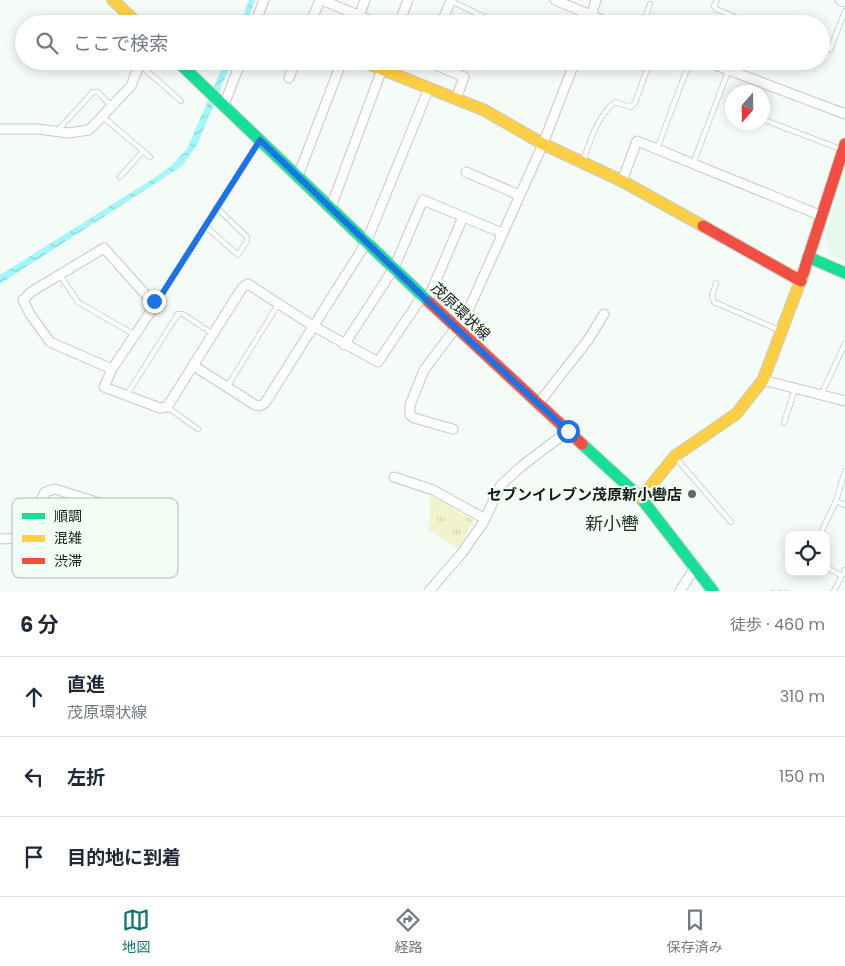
<!DOCTYPE html>
<html lang="ja">
<meta charset="utf-8">
<style>
body{margin:0;font-family:Poppins,"Noto Sans JP",sans-serif;background:#f2f2f3;color:#1f2937}
.controls{position:absolute;right:15px;bottom:15px;display:grid;overflow:hidden;border-radius:10px;box-shadow:0 2px 12px #0003}
.controls button{width:45px;height:45px;display:grid;place-items:center;padding:0;border:0;border-bottom:1px solid #e0e1e3;background:#fff;color:#1f2937;font:25px sans-serif}
.compass{position:absolute;left:725px;top:85px;width:45px;height:45px;border-radius:50%;background:#fff;box-shadow:0 2px 12px #0003;rotate:200deg}
.stop{position:absolute;width:15px;height:15px;margin:-11px;border:4px solid #1a73e8;border-radius:50%;background:#fff}
.stop.end{background:#1a73e8;border-color:#fff;box-shadow:0 1px 5px #0008}
.list{margin:0;padding:0;list-style:none}
h2{display:flex;justify-content:space-between;align-items:center;height:65px;margin:0;padding:0 20px;font-size:21px}
h2 small{font-size:16px;font-weight:400;color:#747a83}
.list li{display:grid;grid-template-columns:32px 1fr auto;gap:15px;align-items:center;box-sizing:border-box;height:80px;padding:0 20px;border-top:1px solid #e0e1e3}
.list b{display:block;font-size:19px;white-space:nowrap}
.list p{margin:0;font-size:16px;white-space:nowrap;color:#747a83}
.list em{font-size:16px;font-style:normal;color:#747a83}
.icon{flex:none;width:28px;height:28px;fill:none;stroke:currentColor;stroke-width:2;stroke-linecap:round;stroke-linejoin:round}
.map{position:relative;flex:none;width:845px;height:591px;overflow:hidden}
.search{position:absolute;background:#fff;box-shadow:0 2px 12px #0003;left:15px;right:15px;top:15px;height:55px;display:flex;align-items:center;gap:12px;box-sizing:border-box;padding:0 18px;border-radius:28px;color:#747a83;font-size:19px}
.sheet{height:305px;background:#fff}
nav{display:flex;justify-content:space-around;align-items:center;box-sizing:border-box;height:70px;border-top:1px solid #e0e1e3;background:#fff;font-size:14px;color:#747a83}
nav a{display:grid;justify-items:center;gap:2px}
nav .on{color:#0f766e}
.map>svg:first-child{display:block}
</style>
<div class="map">
<svg width="845" height="591" viewBox="0 0 845 591">
<defs>
<pattern id="park-tufts" width="24" height="20" patternUnits="userSpaceOnUse" patternTransform="scale(1.25)"><rect width="24" height="20" fill="#f1f4cb"/><path d="M3 7l-1-3M5 7V3M7 7l1-3M15 17l-1-3M17 17v-4M19 17l1-3" fill="none" stroke="#ced1ae"/></pattern>
<pattern id="water-waves" width="16" height="10" patternUnits="userSpaceOnUse" patternTransform="scale(1.25)"><rect width="16" height="10" fill="#a3f7f9"/><path d="M0 5q4-4 8 0t8 0" fill="none" stroke="#8bd3d5"/></pattern>
</defs>
<rect width="100%" height="100%" fill="#f5fbf6"/>
<path fill="#e7f9ec" d="M 845,174 L 845,261 L 832,255 L 824,239 Z"/>
<path fill="url(#park-tufts)" d="M 431,496 L 474,521 L 458,548 L 429,530 Z"/>
<g fill="url(#water-waves)">
<path d="M 249,0 L 255,0 L 246,24 L 240,24 Z"/>
<path d="M 225,61 L 232,61 L 197,145 L 182,166 L 0,284 L 0,275 L 151,180 L 171,166 L 187,149 Z"/>
</g>
<g fill="none" stroke-linecap="round" stroke-linejoin="round">
<defs>
<g id="lane">
<path d="M 717,0 L 714,6 L 716,9 L 742,20 L 744,24"/>
<path d="M 451,1 L 499,24"/>
<path d="M 643,24 L 650,4"/>
<path d="M 830,50 L 845,11"/>
<path d="M 140,65 L 181,101"/>
<path d="M 102,116 L 150,157"/>
<path d="M 762,119 L 843,150"/>
<path d="M 58,130 L 93,92 L 98,92 L 111,106"/>
<path d="M 657,149 L 690,61"/>
<path d="M 583,161 C 591,139 597,117 615,102 L 630,107 L 635,103 L 650,61"/>
<path d="M 693,164 L 732,61"/>
<path d="M 120,177 L 143,151"/>
<path d="M 205,226 L 238,255 L 247,241 L 247,237 L 216,207"/>
<path d="M 60,275 L 78,302 L 135,335"/>
<path d="M 716,283 L 712,296 L 714,302 L 781,331"/>
<path d="M 155,305 L 259,142"/>
<path d="M 227,387 L 279,303"/>
<path d="M 821,395 L 845,344"/>
<path d="M 126,396 L 178,314 L 183,314 L 213,334"/>
<path d="M 167,407 L 198,429"/>
<path d="M 784,423 L 795,389"/>
<path d="M 675,457 L 731,522"/>
<path d="M 836,501 L 845,505"/>
<path d="M 820,535 L 836,501 L 845,471"/>
<path d="M 826,567 L 842,576"/>
<path d="M 834,591 L 845,570"/>
</g>
<g id="street">
<path d="M 322,0 L 379,24"/>
<path d="M 555,0 L 612,24"/>
<path d="M 840,0 L 845,2"/>
<path d="M 257,19 L 268,24"/>
<path d="M 255,24 L 264,0"/>
<path d="M 310,24 L 320,0"/>
<path d="M 356,24 L 365,0"/>
<path d="M 399,24 L 408,0"/>
<path d="M 441,24 L 451,0"/>
<path d="M 589,24 L 596,0"/>
<path d="M 426,61 L 464,77 L 456,99"/>
<path d="M 705,61 L 845,114"/>
<path d="M 289,78 L 295,61"/>
<path d="M 224,105 L 241,61"/>
<path d="M 0,129 L 37,129 L 69,133 L 89,130 L 131,86 L 141,61"/>
<path d="M 466,172 L 519,195"/>
<path d="M 298,176 L 342,61"/>
<path d="M 622,181 L 637,141 L 822,216"/>
<path d="M 331,207 L 385,61"/>
<path d="M 104,248 L 155,305 L 112,369 L 50,342 L 30,314 L 23,300 L 31,292 Z"/>
<path d="M 428,299 L 463,217"/>
<path d="M 344,345 L 394,268 L 423,200 L 502,233"/>
<path d="M 194,366 L 255,405 L 260,406 L 265,403 L 366,243 L 429,88"/>
<path d="M 112,369 L 104,387 L 160,408 L 167,407 L 242,288 L 248,284 L 313,326 L 378,362 L 423,295"/>
<path d="M 763,380 L 845,401"/>
<path d="M 538,404 L 588,340 L 604,314"/>
<path d="M 453,429 L 414,418 L 410,415 L 410,405 L 424,370 L 467,313 L 543,144 L 575,61"/>
<path d="M 394,477 L 433,490 L 485,519"/>
<path d="M 0,539 L 18,538 L 27,527 L 45,492 L 55,489 L 119,509 L 160,533"/>
<path d="M 112,547 L 119,536 L 140,521"/>
<path d="M 429,591 L 462,553 L 483,523 L 501,485 L 523,465 L 568,431"/>
<path d="M 680,591 L 696,566"/>
</g>
<g id="fast">
<path d="M 177,61 L 429,302"/>
<path d="M 808,257 L 845,273"/>
<path d="M 582,444 L 641,498 L 713,591"/>
</g>
<g id="slow">
<path d="M 113,0 L 138,24"/>
<path d="M 361,61 L 484,110 L 543,144 L 622,181 L 703,226"/>
<path d="M 641,498 L 675,456 L 736,414 L 763,380 L 803,274"/>
</g>
<g id="jam">
<path d="M 703,226 L 801,281"/>
<path d="M 803,274 L 845,144"/>
<path d="M 429,302 L 582,444"/>
</g>
</defs>
<use href="#lane" stroke="#c5ccc7" stroke-width="6"/>
<use href="#street" stroke="#c5ccc7" stroke-width="11"/>
<use href="#fast" stroke="#c5ccc7" stroke-width="13"/>
<use href="#slow" stroke="#c5ccc7" stroke-width="13"/>
<use href="#jam" stroke="#c5ccc7" stroke-width="13"/>
<path stroke="#d3d6d4" stroke-width="2" stroke-dasharray="2.5 4" stroke-linecap="butt" d="M 772,591 L 787,591"/>
<use href="#lane" stroke="#fefefe" stroke-width="4.5"/>
<use href="#street" stroke="#fefefe" stroke-width="9"/>
<use href="#fast" stroke="#16e098" stroke-width="11"/>
<use href="#slow" stroke="#ffcf43" stroke-width="11"/>
<use href="#jam" stroke="#f24e42" stroke-width="11"/>
</g>
<g fill="none" stroke-linecap="round" stroke-linejoin="round">
<path stroke="#1a73e8" stroke-width="6" d="M 154,301 L 155,305 L 260,140 L 456,328 L 568,431"/>
</g>
<circle fill="#636a64" stroke="#f2fef5" stroke-width="2" cx="692" cy="494" r="5"/>
<g text-anchor="middle" dominant-baseline="central" stroke-width="4" stroke-linejoin="round" paint-order="stroke">
<g font-size="15" fill="#141c16" stroke="#f2fef5">
<text transform="translate(461 311) rotate(44)">茂原環状線</text>
</g>
<g font-size="15" font-weight="bold" fill="#141c16" stroke="#f2fef5" text-anchor="end">
<text x="682" y="494">セブンイレブン茂原新小轡店</text>
</g>
<g font-size="18" fill="#1f2f24" stroke="#f2fef5">
<text x="612" y="523">新小轡</text>
</g>
</g>
<rect x="12" y="498" width="166" height="80" rx="8" fill="#f2fef5" stroke="#afbab2" stroke-width="1"/>
<rect x="22" y="513" width="23" height="6" fill="#16e098"/>
<rect x="22" y="535" width="23" height="7" fill="#ffcf43"/>
<rect x="22" y="558" width="23" height="6" fill="#f24e42"/>
<g font-size="14" fill="#141c16">
<text x="54" y="521">順調</text>
<text x="54" y="543">混雑</text>
<text x="54" y="566">渋滞</text>
</g>
</svg>
<div class="controls">
<button><svg class="icon" aria-label="locate" viewBox="0 0 24 24"><circle cx="12" cy="12" r="6"/><path d="M12 2v4M12 18v4M2 12h4M18 12h4"/></svg></button>
</div>
<svg class="compass" viewBox="-18 -18 36 36"><path d="M0-13l5 13h-10z" fill="#e53935"/><path d="M0 13l5-13h-10z" fill="#747a83"/></svg>
<div class="stop" style="left:568px;top:431px"></div>
<div class="stop end" style="left:154px;top:301px"></div>
<div class="search"><svg class="icon" aria-label="search" viewBox="0 0 24 24"><circle cx="10" cy="10" r="6"/><path d="M15 15l6 6"/></svg>ここで検索</div>
</div>
<section class="sheet">
<h2>6 分<small>徒歩 · 460 m</small></h2>
<ul class="list">
<li><svg class="icon" aria-label="ahead" viewBox="0 0 24 24"><path d="M12 20V5M6 11l6-6 6 6"/></svg><div><b>直進</b><p>茂原環状線</p></div><em>310 m</em></li>
<li><svg class="icon" aria-label="left" viewBox="0 0 24 24"><path d="M17 20v-9H6M10 6l-5 5 5 5"/></svg><div><b>左折</b></div><em>150 m</em></li>
<li><svg class="icon" aria-label="arrive" viewBox="0 0 24 24"><path d="M6 21V4h12l-3 4 3 4H6"/></svg><div><b>目的地に到着</b></div></li>
</ul>
</section>
<nav>
<a class="on"><svg class="icon" aria-label="map" viewBox="0 0 24 24"><path d="M3 6l6-2 6 2 6-2v14l-6 2-6-2-6 2zM9 4v14M15 6v14"/></svg>地図</a>
<a><svg class="icon" aria-label="directions" viewBox="0 0 24 24"><path d="M12 3l9 9-9 9-9-9zM9 14v-3h6M13 9l2 2-2 2"/></svg>経路</a>
<a><svg class="icon" aria-label="saved" viewBox="0 0 24 24"><path d="M7 4h10v16l-5-4-5 4z"/></svg>保存済み</a>
</nav>
